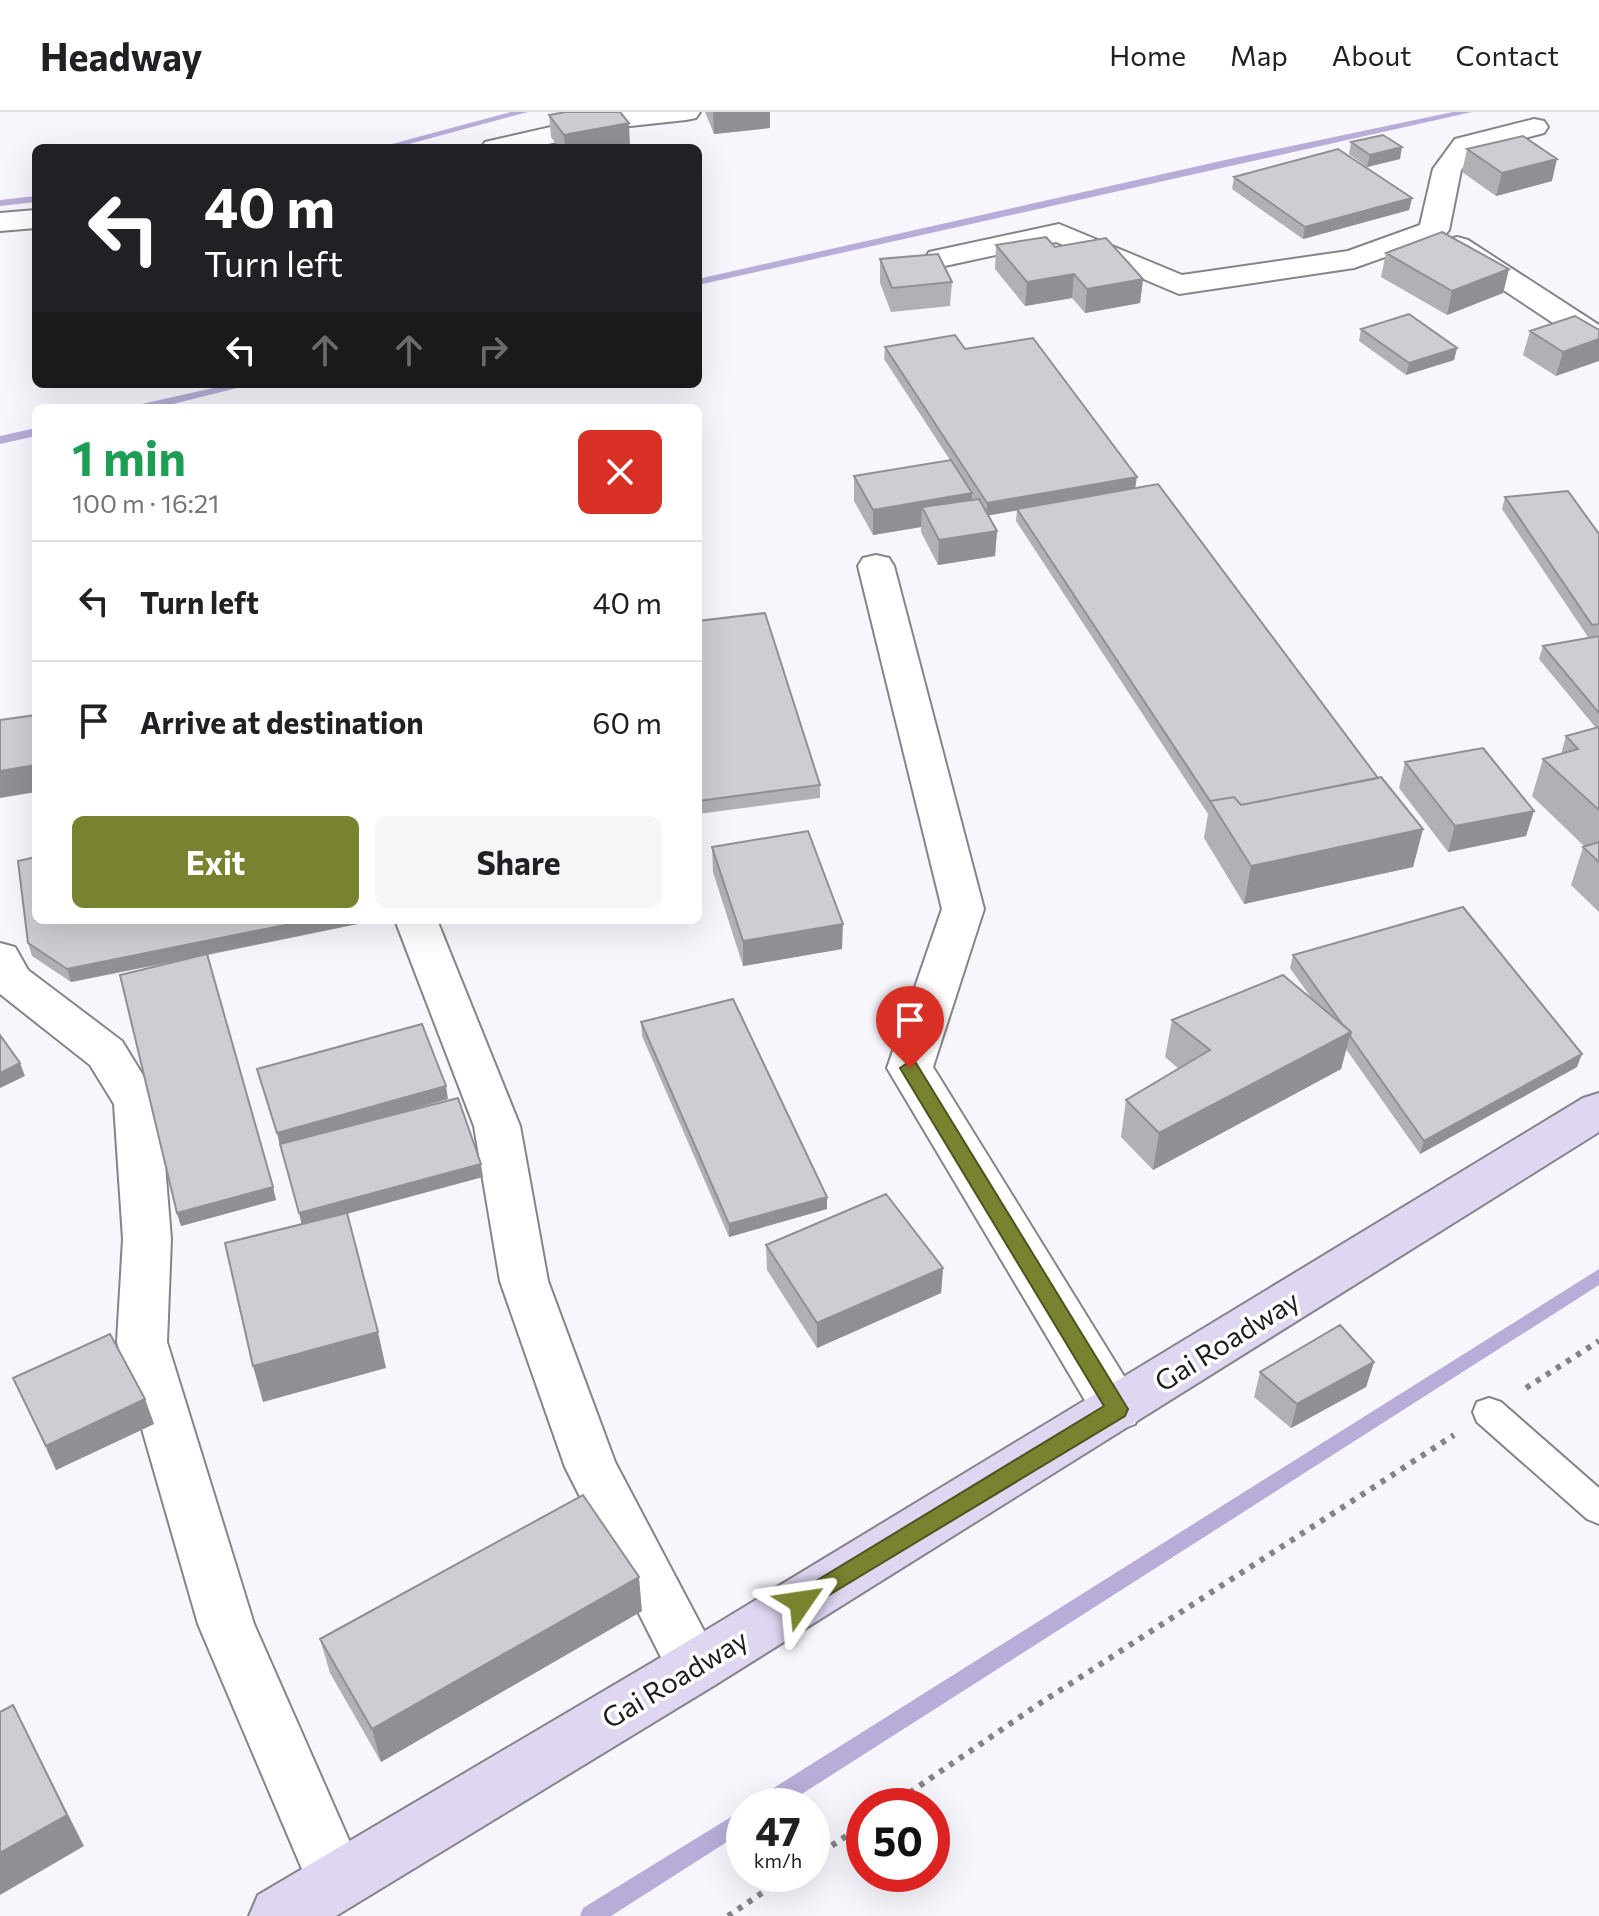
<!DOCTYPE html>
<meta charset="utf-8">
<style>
:root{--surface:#fff;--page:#f6f6f6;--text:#202124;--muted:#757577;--line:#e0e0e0;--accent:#78822f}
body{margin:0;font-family:Commissioner,sans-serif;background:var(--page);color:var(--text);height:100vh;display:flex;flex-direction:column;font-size:30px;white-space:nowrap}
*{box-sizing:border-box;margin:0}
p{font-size:26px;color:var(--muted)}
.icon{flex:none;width:44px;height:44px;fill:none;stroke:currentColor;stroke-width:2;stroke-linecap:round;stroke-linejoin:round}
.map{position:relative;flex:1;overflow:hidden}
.side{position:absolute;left:32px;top:292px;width:670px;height:520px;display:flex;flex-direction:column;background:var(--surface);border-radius:12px;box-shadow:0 8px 32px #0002}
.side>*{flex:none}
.top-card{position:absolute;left:32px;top:32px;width:670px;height:244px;border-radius:12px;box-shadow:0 8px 32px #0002;background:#202124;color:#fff;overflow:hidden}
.speed{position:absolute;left:726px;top:1676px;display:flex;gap:16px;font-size:40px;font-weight:700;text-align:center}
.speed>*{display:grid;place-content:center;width:104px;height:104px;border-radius:50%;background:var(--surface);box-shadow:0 8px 32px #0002;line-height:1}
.speed small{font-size:20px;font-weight:400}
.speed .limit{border:12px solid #d22;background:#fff;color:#111}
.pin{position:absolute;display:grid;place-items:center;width:68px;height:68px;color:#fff;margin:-82px -34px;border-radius:50% 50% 50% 0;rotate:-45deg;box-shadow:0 0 8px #0007}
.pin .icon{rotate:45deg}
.me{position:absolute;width:88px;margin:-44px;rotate:58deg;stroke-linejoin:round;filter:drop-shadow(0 0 6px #0008)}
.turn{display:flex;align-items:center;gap:28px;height:168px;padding:0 40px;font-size:36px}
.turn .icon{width:104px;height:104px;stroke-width:2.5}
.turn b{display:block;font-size:56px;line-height:68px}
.lanes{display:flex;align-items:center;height:76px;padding:0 40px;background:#0003;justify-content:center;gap:40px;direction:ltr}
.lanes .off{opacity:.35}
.round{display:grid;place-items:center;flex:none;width:84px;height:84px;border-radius:12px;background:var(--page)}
.summary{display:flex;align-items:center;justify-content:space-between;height:136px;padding:0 40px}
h1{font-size:48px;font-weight:700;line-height:60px;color:#1e9e55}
.action{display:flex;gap:16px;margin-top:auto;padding:16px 40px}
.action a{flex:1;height:92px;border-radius:12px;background:var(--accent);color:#fff;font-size:32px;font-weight:700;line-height:92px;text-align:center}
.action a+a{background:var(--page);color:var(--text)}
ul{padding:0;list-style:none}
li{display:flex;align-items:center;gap:24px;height:120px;padding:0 40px;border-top:2px solid var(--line)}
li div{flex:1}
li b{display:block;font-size:30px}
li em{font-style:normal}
header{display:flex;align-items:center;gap:48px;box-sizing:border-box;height:112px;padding:0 40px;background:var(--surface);border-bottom:2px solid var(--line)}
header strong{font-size:38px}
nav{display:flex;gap:44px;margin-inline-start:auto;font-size:28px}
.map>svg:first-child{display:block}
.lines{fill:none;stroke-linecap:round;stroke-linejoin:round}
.stream{fill:#b7add8;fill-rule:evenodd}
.lane-casing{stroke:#858489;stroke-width:4}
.street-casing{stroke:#858489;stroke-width:4}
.secondary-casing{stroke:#858489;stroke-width:4}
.path{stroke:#848387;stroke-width:6;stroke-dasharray:5 7;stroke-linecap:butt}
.lane{fill:#fff;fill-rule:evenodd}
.street{fill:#fff;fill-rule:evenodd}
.secondary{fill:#dfd7f2;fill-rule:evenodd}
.wall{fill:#b1b0b5}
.shaded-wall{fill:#909094}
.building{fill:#cecdd3;stroke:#909094;stroke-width:2}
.route{fill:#78822f;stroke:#4e541f;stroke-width:2}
.labels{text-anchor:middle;stroke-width:7;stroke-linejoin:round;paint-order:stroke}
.near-street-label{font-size:28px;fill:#1e1d20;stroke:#fff}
</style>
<header>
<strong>Headway</strong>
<nav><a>Home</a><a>Map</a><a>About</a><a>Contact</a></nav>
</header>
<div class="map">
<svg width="1599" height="1804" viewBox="0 0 1599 1804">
<rect width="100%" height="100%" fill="#f7f6fc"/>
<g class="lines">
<path class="stream" d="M511,0H528L394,36H377Z
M1453,0H1472L698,173V167L1225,48Z
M36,84V90L0,94V88Z
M231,272H253L157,296H135L137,293Z
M36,316V324L0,332V324Z
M1599,1157V1173L783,1694H753L756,1687Z
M744,1697V1719L611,1804H580L583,1796Z"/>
<defs>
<path id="lane" d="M1489,1286L1501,1290L1599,1376V1412L1587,1407L1477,1310L1473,1300L1477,1290Z"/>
<path id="street" d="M616,0H700L696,6L686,8L621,15L531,36H481L485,30Z
M1534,7L1544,9L1548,15L1544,21L1475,39L1461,58L1449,118L1444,124L1354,156L1179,182L1056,130L940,155L929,152L925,146L929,140L1059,112L1182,163L1348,139L1420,113L1433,57L1455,27Z
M36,98V116L0,119V101Z
M1457,125L1468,128L1599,213V236L1588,234L1446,140L1442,134L1446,128Z
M876,443L889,446L894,454L984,797L933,955L1135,1282L1143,1297L1135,1312L1117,1319L1099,1312L887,956L942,797L858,454L863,446Z
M395,808H437L520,1014L548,1169L615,1350L723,1555L715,1573L695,1581L675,1573L565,1355L500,1169L474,1014Z
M0,831L15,835L28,858L122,929L160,991L171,1127L167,1230L254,1512L367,1769L358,1790L337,1799L316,1790L198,1512L117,1230L123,1127L114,992L90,953L0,882Z"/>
<path id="secondary" d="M1599,981V1020L715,1573L336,1804H249L258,1783L675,1537L1583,986Z"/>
</defs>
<use href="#lane" class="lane-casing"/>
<use href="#street" class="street-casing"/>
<use href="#secondary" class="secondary-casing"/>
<path class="path" d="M1526,1276L1599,1229
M890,1694L1039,1592L1454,1323
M812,1747L864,1712
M728,1804L790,1762"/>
<use href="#lane" class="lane"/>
<use href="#street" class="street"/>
<use href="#secondary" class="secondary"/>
</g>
<path class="wall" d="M705,0H770V16L714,22Z
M549,3L630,34L617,36H559L551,25Z
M1351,30L1400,47L1367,55L1349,42Z
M1467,37L1552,69L1496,84L1462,60Z
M1234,65L1412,86L1409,98L1303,127L1232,77Z
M996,133L1055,135L1143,167L1140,191L1085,201L1072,186L1025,194L995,157Z
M1386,141L1509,157L1503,181L1447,203L1381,165Z
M880,147L952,170L950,194L891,200L880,171Z
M1361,217L1457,236L1454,248L1406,263L1359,229Z
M1599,218L1556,264L1523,243L1530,219Z
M885,235L965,237L1135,376L1378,666L1423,717L1413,755L1244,792L1204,726L1208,702L1016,409L1017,398L988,403L997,419L995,444L938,453L921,420V415L873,423L854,389V364L950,348L884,247Z
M1505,385L1599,422V800L1571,773L1583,735H1585L1532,684L1543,647L1561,642L1566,624L1596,616L1539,547L1543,534L1598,524L1588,525L1502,397Z
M698,509L820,673V686L698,702Z
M1405,650L1526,724L1448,740L1399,676Z
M712,735L842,837L743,854L713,760Z
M36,808H377L208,843L276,1088L181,1114L177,1101L182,848L71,870L32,844L28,831Z
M1293,843L1577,955L1420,1042L1346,937L1341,957L1153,1058L1121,1025L1126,988L1179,957L1165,945L1172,908L1312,887L1290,856Z
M641,910L827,1085V1097L729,1125L642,924Z
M766,1133L943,1156L941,1181L817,1236L767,1158Z
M1374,1250L1366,1275L1291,1316L1254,1285L1260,1260Z
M13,1266L145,1287L154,1312L56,1358Z
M642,1499L381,1650L330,1561L320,1527Z"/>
<path class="shaded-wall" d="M713,0H770V16L714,22Z
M629,11L630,34L617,36H565L564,23Z
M1402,35L1400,47L1367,55L1370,43Z
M1557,47L1552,69L1496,84L1502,61Z
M1412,86L1409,98L1303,127L1305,115Z
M1509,157L1503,181L1447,203L1452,179Z
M1074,162L1072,186L1025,194L1027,170Z
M1143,167L1140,191L1085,201L1087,177Z
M1599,227V249L1556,264L1563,240Z
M1457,236L1454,248L1406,263L1409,251Z
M1137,365L1135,377L986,404L987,391Z
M972,381L971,406L922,395L921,415L873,423V398Z
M997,419L995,444L938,453L939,428Z
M36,653V680L0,686V659Z
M1534,699L1526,724L1448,740L1455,714Z
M1423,717L1413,755L1244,792L1251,754Z
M310,808H377L71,870L67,857Z
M843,812L842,837L743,854V829Z
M1351,920L1341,957L1153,1058L1159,1021Z
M1582,942L1577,955L1420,1042L1424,1029Z
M20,951L25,964L0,976V961Z
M446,974L448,987L280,1034L277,1021Z
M481,1052L483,1065L302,1114L299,1101Z
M273,1075L276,1088L181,1114L177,1101Z
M827,1085V1097L729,1125V1112Z
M943,1156L941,1181L817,1236V1211Z
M378,1220L386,1256L263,1290L253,1254Z
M1374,1250L1366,1275L1291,1316L1297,1292Z
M145,1287L154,1312L56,1358L46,1334Z
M639,1465L642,1499L381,1650L372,1617Z
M13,1593L84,1734L0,1783V1741Z"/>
<path class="building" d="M566,0H620L629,11L564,23L549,3Z
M1383,23L1402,35L1370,43L1351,30Z
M1523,24L1557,47L1502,61L1467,37Z
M1338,37L1412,86L1305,115L1234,65Z
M1442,120L1509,157L1452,179L1386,141Z
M1046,125L1055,135L1106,126L1143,167L1087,177L1074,162L1027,170L996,133Z
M938,142L952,170L892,176L880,147Z
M1409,202L1457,236L1409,251L1361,217Z
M1575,204L1599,218V227L1563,240L1530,219Z
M955,223L965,237L1033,226L1137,365L987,391L885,235Z
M951,348L972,381L873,398L854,364Z
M1158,372L1378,666L1241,693L1234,685L1210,689L1214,695L1017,397Z
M1568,379L1599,422V512L1592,513L1505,385Z
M979,387L997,419L939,428L922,395Z
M765,501L820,673L698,689V509Z
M1599,524V601L1543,534Z
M36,603V653L0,659V608Z
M1599,615V698L1543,647L1578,637L1566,624Z
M1483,636L1534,699L1455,714L1405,650Z
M1381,665L1423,717L1251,754L1210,689L1234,685L1241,693Z
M808,719L843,812L743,829L712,735Z
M1599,730V750L1583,735Z
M36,745V808H310L67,857L28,831L18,749Z
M1463,795L1582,942L1424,1029L1350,924L1351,920L1342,912L1293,843Z
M207,842L273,1075L177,1101L120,863Z
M1283,863L1351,920L1159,1021L1126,988L1210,938L1172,908Z
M733,887L827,1085L729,1112L641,910Z
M422,912L446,974L277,1021L257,957Z
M0,923L20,951L0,961Z
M458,986L481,1052L299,1101L280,1032Z
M886,1082L943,1156L817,1211L766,1133Z
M347,1101L378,1220L253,1254L225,1131Z
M1340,1213L1374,1250L1297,1292L1260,1260Z
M110,1222L145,1287L46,1334L13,1266Z
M583,1383L639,1465L372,1617L320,1527Z
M13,1593L67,1703L0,1741V1600Z"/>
<path class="route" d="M910,949L916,951L1128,1297L1125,1304L801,1500L793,1497L789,1490L793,1483L1104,1294L900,956Z"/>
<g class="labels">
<g class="near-street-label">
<text transform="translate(1227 1229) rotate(-32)" y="10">Gai Roadway</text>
<text transform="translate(675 1567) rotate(-31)" y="10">Gai Roadway</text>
</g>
</g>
</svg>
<div class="speed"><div>47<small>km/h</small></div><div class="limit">50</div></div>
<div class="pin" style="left:910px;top:956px;background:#d93025"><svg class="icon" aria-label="arrive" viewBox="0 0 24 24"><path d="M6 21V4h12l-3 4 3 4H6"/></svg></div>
<svg class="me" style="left:801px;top:1490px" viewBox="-20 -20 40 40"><path d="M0-17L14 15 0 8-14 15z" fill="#78822f" stroke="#fff" stroke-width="4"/></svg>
<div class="top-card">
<div class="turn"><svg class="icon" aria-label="left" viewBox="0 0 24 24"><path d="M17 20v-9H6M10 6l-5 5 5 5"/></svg><div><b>40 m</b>Turn left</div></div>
<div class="lanes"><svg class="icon" aria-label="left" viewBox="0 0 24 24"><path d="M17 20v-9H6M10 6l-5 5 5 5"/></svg><svg class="icon off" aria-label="ahead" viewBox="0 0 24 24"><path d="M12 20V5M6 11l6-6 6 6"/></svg><svg class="icon off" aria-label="ahead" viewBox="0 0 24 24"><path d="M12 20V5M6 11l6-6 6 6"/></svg><svg class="icon off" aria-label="right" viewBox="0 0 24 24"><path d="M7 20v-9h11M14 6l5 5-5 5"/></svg></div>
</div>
<section class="side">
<div class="summary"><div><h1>1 min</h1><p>100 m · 16:21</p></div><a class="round" style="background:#d93025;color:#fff"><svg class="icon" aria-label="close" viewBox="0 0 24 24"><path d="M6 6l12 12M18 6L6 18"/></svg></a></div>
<ul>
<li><svg class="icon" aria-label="left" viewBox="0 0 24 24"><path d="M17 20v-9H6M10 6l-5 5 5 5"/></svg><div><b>Turn left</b></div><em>40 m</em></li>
<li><svg class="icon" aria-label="arrive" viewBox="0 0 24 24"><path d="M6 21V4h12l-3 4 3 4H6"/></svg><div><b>Arrive at destination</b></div><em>60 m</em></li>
</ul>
<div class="action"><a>Exit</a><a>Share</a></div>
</section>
</div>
